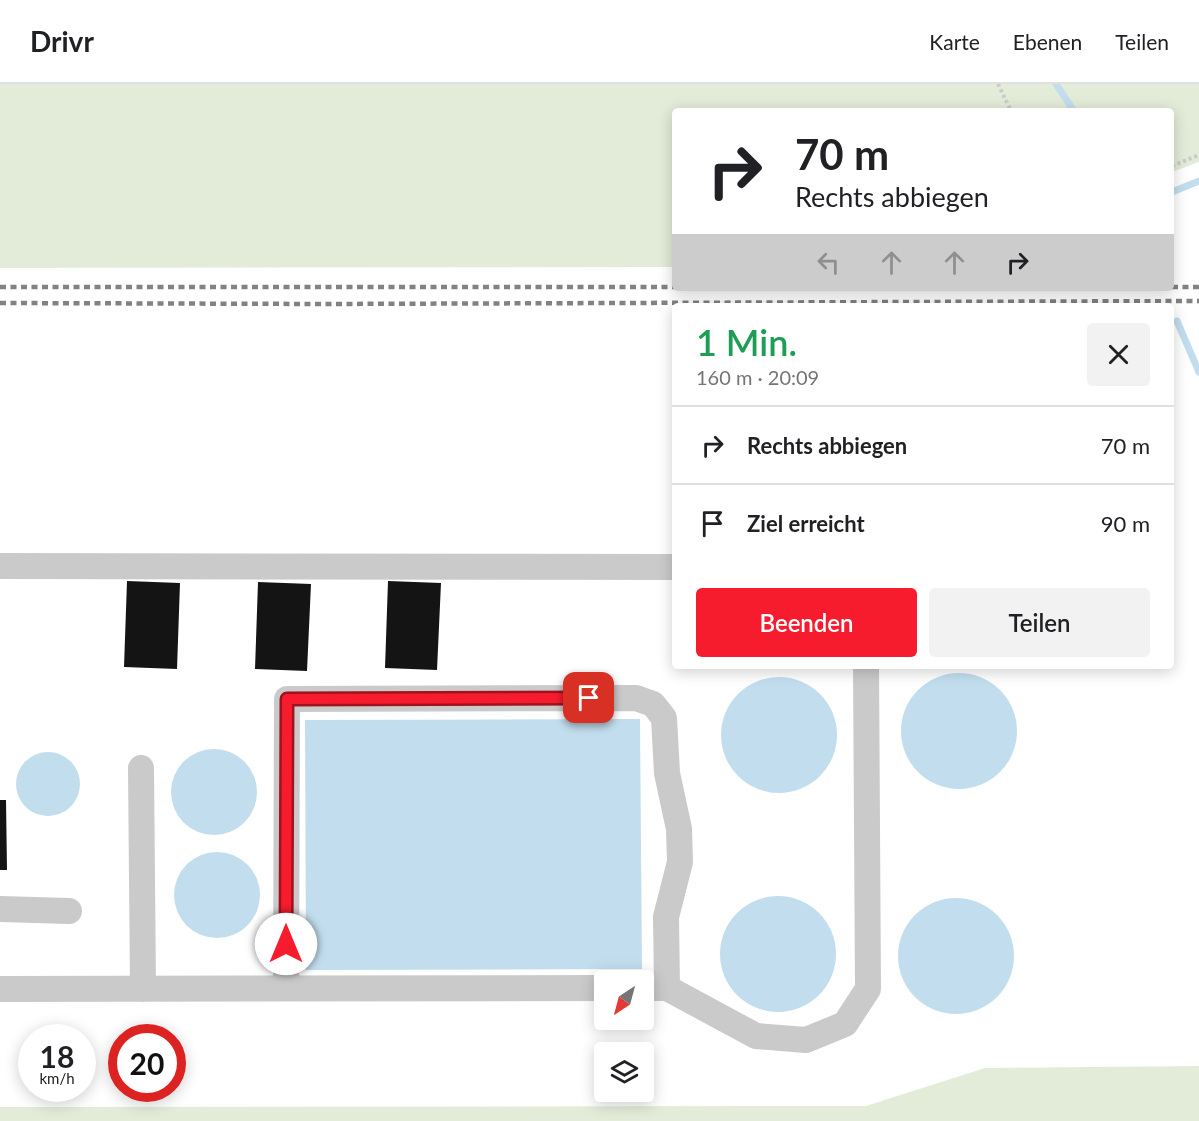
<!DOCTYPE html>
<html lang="de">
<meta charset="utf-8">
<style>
:root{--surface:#fff;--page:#f2f2f2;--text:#202124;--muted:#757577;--line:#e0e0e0;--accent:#f61c2e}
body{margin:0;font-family:Lato,sans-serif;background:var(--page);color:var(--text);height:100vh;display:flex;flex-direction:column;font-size:22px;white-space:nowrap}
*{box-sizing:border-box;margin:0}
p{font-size:20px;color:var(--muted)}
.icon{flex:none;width:33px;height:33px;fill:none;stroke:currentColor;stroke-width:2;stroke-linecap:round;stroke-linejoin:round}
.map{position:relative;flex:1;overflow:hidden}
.details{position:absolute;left:672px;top:219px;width:502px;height:366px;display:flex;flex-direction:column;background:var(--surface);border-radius:6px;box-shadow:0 3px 15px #0003}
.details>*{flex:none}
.top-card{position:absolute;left:672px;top:24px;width:502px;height:183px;border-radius:6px;box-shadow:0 3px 15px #0003;background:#fff;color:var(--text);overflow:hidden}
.needle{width:39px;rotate:216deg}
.controls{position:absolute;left:594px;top:886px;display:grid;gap:12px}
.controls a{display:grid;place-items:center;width:60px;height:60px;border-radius:6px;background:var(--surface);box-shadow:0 3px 15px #0003;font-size:30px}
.speed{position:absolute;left:18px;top:940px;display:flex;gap:12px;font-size:30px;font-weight:700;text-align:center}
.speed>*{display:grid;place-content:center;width:78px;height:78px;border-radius:50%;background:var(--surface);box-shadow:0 3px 15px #0003;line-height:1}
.speed small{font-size:15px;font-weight:400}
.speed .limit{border:9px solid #d22;background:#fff;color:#111}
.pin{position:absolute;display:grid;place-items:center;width:51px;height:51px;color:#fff;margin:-26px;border-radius:12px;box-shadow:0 3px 9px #0006}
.me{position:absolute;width:66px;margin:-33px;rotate:0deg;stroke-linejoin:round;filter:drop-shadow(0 0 4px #0008)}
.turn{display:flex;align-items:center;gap:21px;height:126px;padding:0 24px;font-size:27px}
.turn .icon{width:78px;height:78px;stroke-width:2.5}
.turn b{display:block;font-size:42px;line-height:51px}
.lanes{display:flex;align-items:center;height:57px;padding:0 24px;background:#0003;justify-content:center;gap:30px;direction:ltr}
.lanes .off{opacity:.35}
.round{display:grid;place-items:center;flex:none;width:63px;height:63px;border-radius:6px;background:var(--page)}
.overview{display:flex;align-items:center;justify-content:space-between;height:102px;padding:0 24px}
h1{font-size:36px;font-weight:600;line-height:45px;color:#1e9e55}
.action{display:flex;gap:12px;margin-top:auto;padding:12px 24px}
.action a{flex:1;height:69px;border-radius:6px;background:var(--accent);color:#fff;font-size:24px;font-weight:600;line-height:69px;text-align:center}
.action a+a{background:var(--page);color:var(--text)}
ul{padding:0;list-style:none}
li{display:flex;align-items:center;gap:18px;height:78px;padding:0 24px;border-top:2px solid var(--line)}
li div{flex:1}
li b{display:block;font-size:22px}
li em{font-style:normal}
header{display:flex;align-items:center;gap:36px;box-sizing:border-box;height:84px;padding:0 30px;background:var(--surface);border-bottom:2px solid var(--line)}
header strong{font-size:28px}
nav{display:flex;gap:33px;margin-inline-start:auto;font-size:21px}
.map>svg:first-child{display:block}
.green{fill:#e3ecd8}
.water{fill:#c2deee}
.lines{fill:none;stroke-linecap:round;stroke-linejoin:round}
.stream{stroke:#c2deee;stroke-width:7}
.building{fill:#141414}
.path{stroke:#cacaca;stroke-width:4;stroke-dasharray:3 3;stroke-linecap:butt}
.minor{stroke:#cacaca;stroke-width:26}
.rail{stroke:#828282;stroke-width:4.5;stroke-dasharray:6 4.5;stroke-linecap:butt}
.route-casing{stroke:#a0121e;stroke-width:15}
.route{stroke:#f61c2e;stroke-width:10}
</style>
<header>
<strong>Drivr</strong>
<nav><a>Karte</a><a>Ebenen</a><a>Teilen</a></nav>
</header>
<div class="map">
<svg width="1199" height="1037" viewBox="0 0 1199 1037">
<rect width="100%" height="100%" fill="#fff"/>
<path class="green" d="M0,0H1199V78L1172,88V27H675V183L0,184Z
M1199,982V1037H0V1023L866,1022L985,984Z"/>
<path class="water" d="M901 647a58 58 0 1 1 116 0a58 58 0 1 1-116 0Z
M721 651a58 58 0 1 1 116 0a58 58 0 1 1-116 0Z
M640,635L642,885L306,886L305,636Z
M171 708a43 43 0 1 1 86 0a43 43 0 1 1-86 0Z
M16 700a32 32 0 1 1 64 0a32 32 0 1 1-64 0Z
M174 811a43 43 0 1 1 86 0a43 43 0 1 1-86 0Z
M720 870a58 58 0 1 1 116 0a58 58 0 1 1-116 0Z
M898 872a58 58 0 1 1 116 0a58 58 0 1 1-116 0Z"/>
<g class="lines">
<path class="stream" d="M1056,0L1074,27
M1172,108L1199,97
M1177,237L1199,288"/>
</g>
<path class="building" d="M127,497L180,499L177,585L124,583Z
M388,497L441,499L437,586L385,584Z
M258,498L311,500L307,587L255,585Z
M0,716H6L7,786H0Z"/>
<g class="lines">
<path class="path" d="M998,0L1011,27
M1172,82L1199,71"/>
<path class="minor" d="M0,482L675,483
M141,684L143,905
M0,825L69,827
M286,904L287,615L636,614L653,620L664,634L667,689L679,745L680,778L666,833L667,904
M644,904H667L756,952L806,956L845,940L868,905L866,582
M0,905L604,904"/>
<path class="rail" d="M0,203H675
M1172,203H1199
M0,219L325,220L1199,217"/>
</g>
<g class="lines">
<defs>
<path id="route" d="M286,860L287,615L589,614"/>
</defs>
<use href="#route" class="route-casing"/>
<use href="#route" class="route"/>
</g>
</svg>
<div class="controls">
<a><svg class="needle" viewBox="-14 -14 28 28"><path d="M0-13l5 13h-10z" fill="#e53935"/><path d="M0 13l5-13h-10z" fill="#757577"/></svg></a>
<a><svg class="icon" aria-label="layers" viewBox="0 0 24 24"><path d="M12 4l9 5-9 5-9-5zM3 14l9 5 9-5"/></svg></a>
</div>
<div class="speed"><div>18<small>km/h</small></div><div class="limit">20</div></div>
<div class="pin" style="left:589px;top:614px;background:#d93025"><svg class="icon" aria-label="arrive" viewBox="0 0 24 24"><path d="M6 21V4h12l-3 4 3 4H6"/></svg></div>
<svg class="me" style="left:286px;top:860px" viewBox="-20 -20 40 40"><circle r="19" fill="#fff"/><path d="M0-13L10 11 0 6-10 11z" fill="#f61c2e"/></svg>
<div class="top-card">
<div class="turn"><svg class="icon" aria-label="right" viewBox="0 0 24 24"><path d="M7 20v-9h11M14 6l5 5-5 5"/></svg><div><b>70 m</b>Rechts abbiegen</div></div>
<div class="lanes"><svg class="icon off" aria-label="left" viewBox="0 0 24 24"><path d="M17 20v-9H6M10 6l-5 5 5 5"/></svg><svg class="icon off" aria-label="ahead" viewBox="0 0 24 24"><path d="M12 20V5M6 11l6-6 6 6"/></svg><svg class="icon off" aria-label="ahead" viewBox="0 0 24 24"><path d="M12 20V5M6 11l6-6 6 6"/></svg><svg class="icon" aria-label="right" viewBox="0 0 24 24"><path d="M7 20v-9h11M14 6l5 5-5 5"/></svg></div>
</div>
<section class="details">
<div class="overview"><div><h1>1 Min.</h1><p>160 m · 20:09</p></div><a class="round"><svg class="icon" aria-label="close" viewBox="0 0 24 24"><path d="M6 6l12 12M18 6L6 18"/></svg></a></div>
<ul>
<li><svg class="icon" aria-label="right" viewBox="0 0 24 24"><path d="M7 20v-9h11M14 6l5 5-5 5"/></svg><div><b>Rechts abbiegen</b></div><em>70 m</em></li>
<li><svg class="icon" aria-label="arrive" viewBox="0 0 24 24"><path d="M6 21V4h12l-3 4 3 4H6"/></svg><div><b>Ziel erreicht</b></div><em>90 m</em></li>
</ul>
<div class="action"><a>Beenden</a><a>Teilen</a></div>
</section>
</div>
